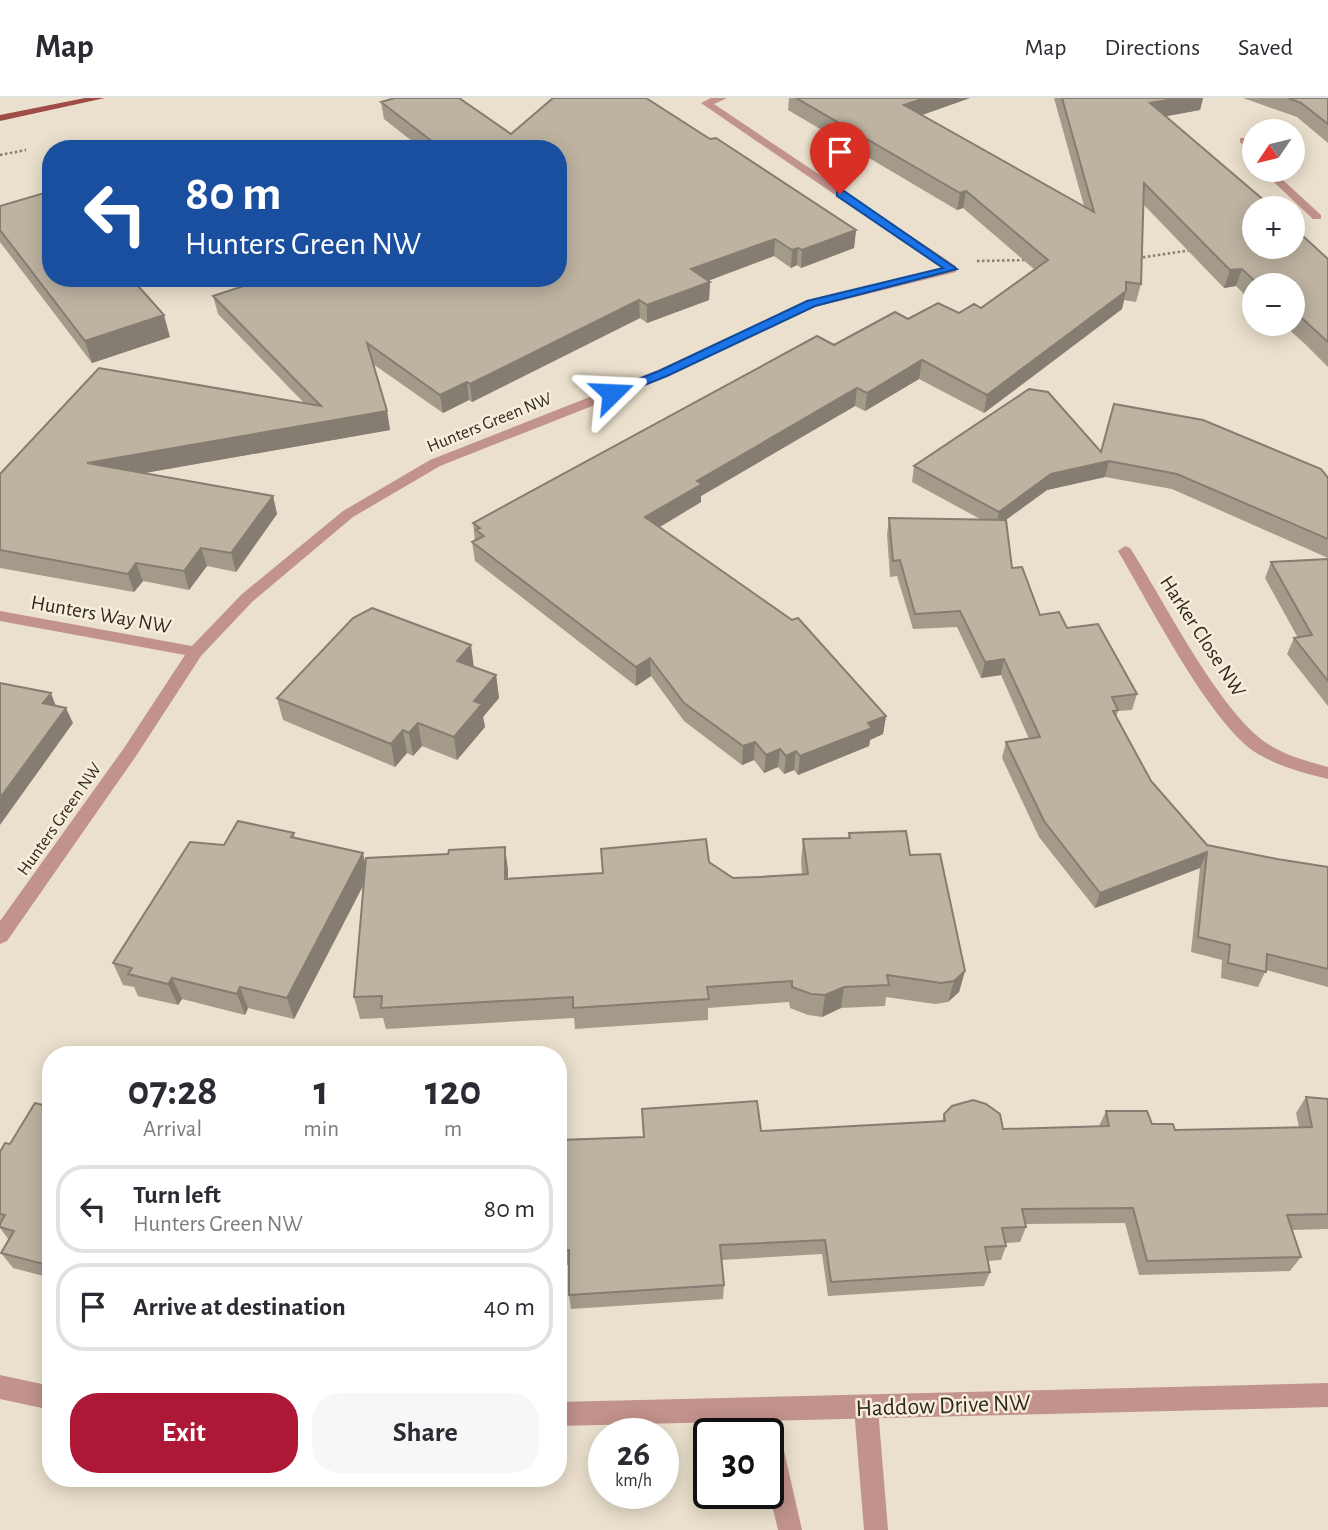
<!DOCTYPE html>
<meta charset="utf-8">
<style>
:root{--surface:#fff;--page:#f7f7f7;--text:#2b2b33;--muted:#7c7c81;--line:#e1e1e2;--accent:#ad1836}
body{margin:0;font-family:"Alegreya Sans",sans-serif;background:var(--page);color:var(--text);height:100vh;display:flex;flex-direction:column;font-size:26px;white-space:nowrap}
*{box-sizing:border-box;margin:0}
p{font-size:23px;color:var(--muted)}
.icon{flex:none;width:38px;height:38px;fill:none;stroke:currentColor;stroke-width:2;stroke-linecap:round;stroke-linejoin:round}
.map{position:relative;flex:1;overflow:hidden}
.drawer{position:absolute;left:42px;top:948px;width:525px;height:441px;display:flex;flex-direction:column;background:var(--surface);border-radius:28px;box-shadow:0 4px 18px #0003}
.drawer>*{flex:none}
.banner{position:absolute;left:42px;top:42px;width:525px;height:147px;border-radius:28px;box-shadow:0 4px 18px #0003;background:#1a4fa0;color:#fff;overflow:hidden}
.needle{width:46px;rotate:235deg}
.controls{position:absolute;left:1242px;top:21px;display:grid;gap:14px}
.controls a{display:grid;place-items:center;width:63px;height:63px;border-radius:50%;background:var(--surface);box-shadow:0 4px 18px #0003;font-size:35px}
.speed{position:absolute;left:588px;top:1320px;display:flex;gap:14px;font-size:35px;font-weight:700;text-align:center}
.speed>*{display:grid;place-content:center;width:91px;height:91px;border-radius:50%;background:var(--surface);box-shadow:0 4px 18px #0003;line-height:1}
.speed small{font-size:18px;font-weight:400}
.speed .limit{border:4px solid #111;border-radius:10px;background:#fff;color:#111}
.pin{position:absolute;display:grid;place-items:center;width:60px;height:60px;color:#fff;margin:-72px -30px;border-radius:50% 50% 50% 0;rotate:-45deg;box-shadow:0 0 7px #0007}
.pin .icon{rotate:45deg}
.me{position:absolute;width:77px;margin:-38px;rotate:69deg;stroke-linejoin:round;filter:drop-shadow(0 0 5px #0008)}
.turn{display:flex;align-items:center;gap:24px;height:147px;padding:0 28px;font-size:32px}
.turn .icon{width:91px;height:91px;stroke-width:2.5}
.turn b{display:block;font-size:49px;line-height:60px}
.eta{display:flex;justify-content:space-evenly;align-items:center;height:119px;text-align:center}
.eta b{font-size:42px;font-weight:700;line-height:49px}
.action{display:flex;gap:14px;margin-top:auto;padding:14px 28px}
.action a{flex:1;height:80px;border-radius:28px;background:var(--accent);color:#fff;font-size:28px;font-weight:700;line-height:80px;text-align:center}
.action a+a{background:var(--page);color:var(--text)}
ul{padding:0;list-style:none}
li{display:flex;align-items:center;gap:21px;height:88px;margin:0 14px 10px;padding:0 14px;border:4px solid var(--line);border-radius:28px}
li div{flex:1}
li b{display:block;font-size:26px}
li em{font-style:normal}
header{display:flex;align-items:center;gap:42px;box-sizing:border-box;height:98px;padding:0 35px;background:var(--surface);border-bottom:2px solid var(--line)}
header strong{font-size:33px}
nav{display:flex;gap:38px;margin-inline-start:auto;font-size:24px}
.map>svg:first-child{display:block}
.lines{fill:none;stroke-linecap:round;stroke-linejoin:round}
.path{stroke:#857e71;stroke-width:2.5;stroke-dasharray:2.5 2.5;stroke-linecap:butt}
.minor{fill:#c2928c;fill-rule:evenodd}
.tertiary{fill:#c2928c;fill-rule:evenodd}
.primary{fill:#9f4c46;fill-rule:evenodd}
.wall{fill:#a39a8a}
.shaded-wall{fill:#857d71}
.building{fill:#beb3a1;stroke:#857d71;stroke-width:2}
.route{fill:#1a73e8;stroke:#114b97;stroke-width:2}
.labels{text-anchor:middle;stroke-width:5;stroke-linejoin:round;paint-order:stroke}
.far-street-label{font-size:18px;fill:#2e2a22;stroke:#f8edda}
.street-label{font-size:21px;fill:#2e2a22;stroke:#f8edda}
.near-street-label{font-size:24px;fill:#2e2a22;stroke:#f8edda}
</style>
<header>
<strong>Map</strong>
<nav><a>Map</a><a>Directions</a><a>Saved</a></nav>
</header>
<div class="map">
<svg width="1328" height="1432" viewBox="0 0 1328 1432">
<rect width="100%" height="100%" fill="#ebe0cd"/>
<g class="lines">
<path class="path" d="M0,57L26,52
M1138,160L1192,152
M977,163L1028,162"/>
<path class="minor" d="M711,0H727L714,6L956,168V174L815,209L668,278L440,368L353,419L252,504L201,558L136,658L7,843L0,846V823L124,650L185,557L0,523V513L192,548L242,496L343,413L430,362L658,272L807,203L942,170L701,5Z
M1240,40H1248L1255,49V60L1240,44Z
M1261,72H1272L1321,117V121H1313Z
M1125,448L1130,450C1164,502 1219,614 1268,646C1286,658 1307,663 1328,669V681C1304,675 1280,669 1258,656C1211,628 1148,503 1118,453Z
M866,1298L874,1302L878,1310L888,1432H864L854,1310L858,1302Z
M763,1301L771,1305L775,1313L802,1432H778L768,1390V1335H756L751,1313L755,1305Z"/>
<path class="tertiary" d="M0,1277L51,1288V1312L0,1301Z
M1328,1285V1309L558,1328V1304Z"/>
<path class="primary" d="M85,0H105L0,23V17Z"/>
</g>
<path class="wall" d="M395,0H459L511,36L553,0H646L710,41L716,40L856,132L854,150L801,170L797,167L791,170L774,158L708,183L710,184L709,202L647,225L640,220L472,304L469,302L443,315L373,266L387,313L390,332L143,375L273,398L277,416L236,474L207,468L189,492L143,483L134,494L0,470V376L99,270L304,305L218,216L213,198L268,180H558V51H422L384,21L381,4Z
M789,0H970L922,17L1084,108L1054,0H1203L1200,12L1166,18L1328,161V269L1306,247L1283,226H1293V187H1255V207L1236,188L1224,190L1143,106L1141,186L1136,204L1124,202L1122,211L984,315L919,281L865,313L855,308L701,398V404L660,429L886,618L883,636L870,642L869,648L798,677L794,672L784,676L778,669L764,675L754,662L742,667L684,623L651,578L636,588L475,463L472,444L475,443L473,425L834,247L908,221L959,215L981,210L1035,172L963,110L957,112L788,12Z
M1243,0H1328V45L1297,19Z
M0,108L170,239L92,265L0,144Z
M1101,354L1328,380V460L1172,391L1105,379L1047,392L1006,422L1012,470L1040,517L1067,530L1137,596L1132,612L1118,613L1116,619L1151,683L1207,747L1277,761L1328,769V889L1266,872L1258,889L1221,880L1222,862L1191,854L1200,770L1095,810L1039,739L1002,660L1006,644L1029,641L1001,577L981,580L957,529L913,531L897,478L890,479L887,436L889,420L982,422L912,384L914,368Z
M1328,461V608L1287,556L1294,540H1298L1265,480L1271,464Z
M474,569L496,577L499,600L483,619L485,629L457,662L422,648L413,658L407,655L395,669L283,622L277,600Z
M294,735L295,740L365,764L508,771V780L603,775L601,751L709,764L733,780L802,776L801,764L803,741L848,740L849,735L910,757L965,873L959,894L948,904L935,906L886,899L885,908L841,910L822,919L808,917L790,910L789,904L708,910V922L575,931L574,920L386,931L383,920L360,921L354,899L363,788L294,921L248,910L245,917L182,901L178,907L138,898L134,889L123,887L113,865L224,747Z
M1306,999L1328,1001V1131L1292,1132L1301,1159L1290,1173L1139,1177L1125,1125L1025,1126L1026,1129L1020,1144L1006,1145V1148L1001,1162L988,1163L990,1174L984,1188L828,1198L822,1156L722,1162L724,1187L723,1201L571,1211L569,1197V1167H558V1042L643,1039L642,1011L761,1033L942,1023L944,1016L1003,1031L1099,1028L1106,1013L1175,1032L1299,1029L1296,1015Z
M51,1009V1180L13,1170L1,1155L9,1142L0,1130V1054Z"/>
<path class="shaded-wall" d="M925,0H970L902,24L904,7Z
M1180,0H1203L1200,12L1146,22L1150,5Z
M966,93L963,110L957,112L960,95Z
M856,132L854,150L801,170L802,152Z
M775,141L774,158L691,189V171Z
M798,150L797,167L791,170L792,152Z
M1242,171L1236,188L1224,190L1230,172Z
M710,184L709,202L647,225V207Z
M1126,193L1122,211L984,315L987,297Z
M639,202L640,220L472,304L470,286Z
M164,217L170,239L92,265L85,243Z
M922,262L919,281L865,313L867,295Z
M467,284L469,302L443,315L440,297Z
M857,290L855,308L701,398V404L646,437L645,419L697,383Z
M387,313L390,332L94,384L87,365Z
M1109,363L1105,379L1047,392L996,429L999,414L1051,376Z
M273,398L277,416L236,474L231,455Z
M201,450L207,468L189,492L184,473Z
M136,465L143,483L134,494L128,476Z
M471,547L474,570L457,563Z
M650,560L651,578L636,588V569Z
M1004,561L1001,577L981,580L985,564Z
M496,577L499,600L483,619L485,629L457,662L454,639L474,603Z
M51,595L57,611L43,605Z
M66,610L73,625L0,727V700Z
M886,618L883,636L870,642L869,648L798,677L800,658L868,625Z
M418,625L422,648L413,658L409,635Z
M403,632L407,655L395,669L391,646Z
M755,644L754,662L742,667L743,648Z
M780,651L778,669L764,675L766,657Z
M796,653L794,672L784,676L786,658Z
M505,749L508,771V803L505,781Z
M1207,754L1200,770L1095,810L1100,795Z
M363,755L368,778L294,921L287,900Z
M965,873L959,894L948,904L954,883Z
M172,880L182,901L178,907L168,886Z
M240,889L248,910L245,917L237,896Z
M844,889L841,910L822,919L825,897Z"/>
<path class="building" d="M395,0H459L511,36L553,0H646L710,41L716,40L856,132L802,152L798,150L792,152L775,141L691,171L710,184L647,207L639,202L470,286L467,284L440,297L367,245L387,313L87,365L273,398L231,455L201,450L184,473L136,465L128,476L0,452V376L99,270L321,308L213,198L268,180H558V51H442L381,4Z
M796,0H925L904,7L1094,114L1062,0H1180L1150,5L1273,110H1255V149H1293V129L1328,161V244L1293,212V187H1259L1242,171L1230,172L1144,85L1141,186L1126,184V193L987,297L922,262L867,295L857,290L697,383L702,386L645,419L792,522L798,520L886,618L868,625L872,630L800,658L796,653L786,658L780,651L766,657L755,644L743,648L684,605L650,560L636,569L472,444L484,438L476,432L480,430L473,425L817,238L834,247L895,214L908,221L938,205L959,215L974,206L981,210L1048,162L966,93L960,95Z
M1288,0H1328V26L1301,5Z
M51,93V180H131L164,217L85,243L0,132V108Z
M1029,291L1048,294L1101,354L1114,306L1203,322L1321,371L1328,380V441L1177,376L1109,363L1051,376L999,414L914,368Z
M889,420L1006,422L1012,470L1022,469L1040,517L1059,514L1067,530L1098,526L1137,596L1112,599L1118,612L1113,613L1151,683L1207,747L1277,761L1328,769V871L1267,856L1266,874L1228,865L1230,847L1198,839L1207,754L1100,795L1044,723L1006,644L1040,639L1004,561L985,564L960,513L915,516L900,462L893,463Z
M1328,461V583L1294,540L1312,537L1271,464Z
M372,510L471,547L457,563L496,577L474,603L482,606L454,639L418,625L409,635L403,632L391,646L277,600L353,520Z
M0,585L51,595L43,605L66,610L0,700Z
M238,723L294,735L291,739L363,755L287,900L240,889L237,896L172,880L168,886L128,876L132,870L113,865L190,744L224,747Z
M906,733L910,757L940,756L965,873L954,883L941,885L887,877L889,887L844,889L825,897L811,896L792,889V883L707,889L709,901L573,910V899L381,910L382,898L354,899L366,760L448,756L449,752L505,749V781L603,775L601,751L706,741L709,764L733,780L759,779L808,776L803,741L850,740L849,735Z
M1306,999L1328,1001V1116L1287,1117L1301,1159L1147,1163L1133,1110L1022,1111L1026,1129L1002,1130L1006,1148L985,1149L990,1174L831,1184L825,1142L720,1147L724,1187L569,1197V1152L558,1153V1042L644,1039L642,1011L757,1003L761,1033L945,1023L944,1016L952,1008L973,1002L986,1006L1000,1016L1003,1031L1109,1028L1106,1013H1147L1152,1026H1173L1175,1032L1312,1029Z
M35,1005L51,1009V1168L1,1155L14,1133L0,1129V1126L5,1117L0,1116V1054L5,1045L10,1046Z"/>
<path class="route" d="M837,93H844L957,171L815,208L667,278L617,298H608V293L659,273L807,203L943,170L837,98Z"/>
<g class="labels">
<g class="far-street-label">
<text transform="translate(489 324) rotate(-22)" y="6">Hunters Green NW</text>
<text transform="translate(59 721) rotate(-55)" y="6">Hunters Green NW</text>
</g>
<g class="street-label">
<text transform="translate(101 516) rotate(10)" y="7">Hunters Way NW</text>
<text transform="translate(1203 538) rotate(57)" y="7">Harker Close NW</text>
</g>
<g class="near-street-label">
<text transform="translate(943 1307) rotate(-2)" y="8">Haddow Drive NW</text>
</g>
</g>
</svg>
<div class="controls">
<a><svg class="needle" viewBox="-14 -14 28 28"><path d="M0-13l5 13h-10z" fill="#e53935"/><path d="M0 13l5-13h-10z" fill="#7c7c81"/></svg></a>
<a>+</a>
<a>−</a>
</div>
<div class="speed"><div>26<small>km/h</small></div><div class="limit">30</div></div>
<div class="pin" style="left:840px;top:96px;background:#d93025"><svg class="icon" aria-label="arrive" viewBox="0 0 24 24"><path d="M6 21V4h12l-3 4 3 4H6"/></svg></div>
<svg class="me" style="left:612px;top:295px" viewBox="-20 -20 40 40"><path d="M0-17L14 15 0 8-14 15z" fill="#1a73e8" stroke="#fff" stroke-width="4"/></svg>
<div class="banner">
<div class="turn"><svg class="icon" aria-label="left" viewBox="0 0 24 24"><path d="M17 20v-9H6M10 6l-5 5 5 5"/></svg><div><b>80 m</b>Hunters Green NW</div></div>
</div>
<section class="drawer">
<div class="eta">
<div><b>07:28</b><p>Arrival</p></div>
<div><b>1</b><p>min</p></div>
<div><b>120</b><p>m</p></div>
</div>
<ul>
<li><svg class="icon" aria-label="left" viewBox="0 0 24 24"><path d="M17 20v-9H6M10 6l-5 5 5 5"/></svg><div><b>Turn left</b><p>Hunters Green NW</p></div><em>80 m</em></li>
<li><svg class="icon" aria-label="arrive" viewBox="0 0 24 24"><path d="M6 21V4h12l-3 4 3 4H6"/></svg><div><b>Arrive at destination</b></div><em>40 m</em></li>
</ul>
<div class="action"><a>Exit</a><a>Share</a></div>
</section>
</div>
